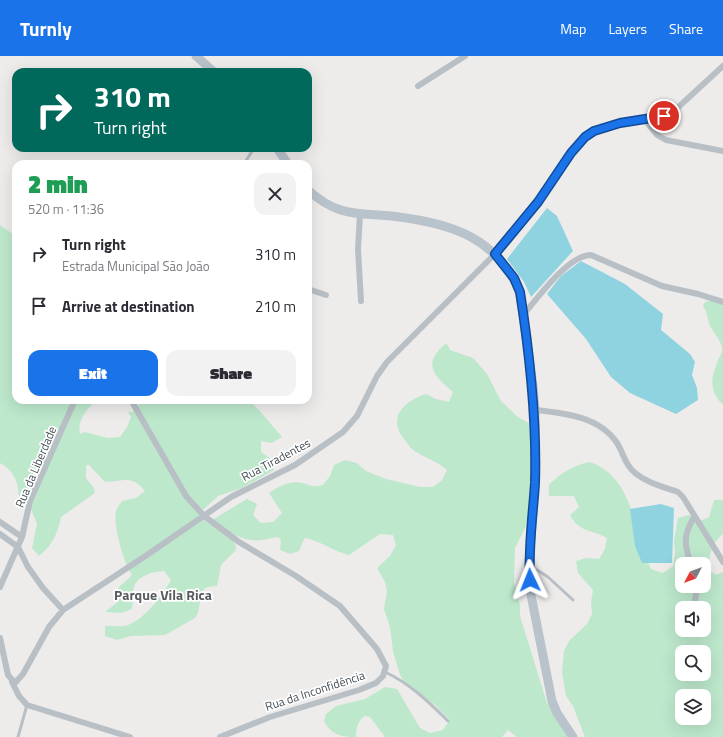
<!DOCTYPE html>
<meta charset="utf-8">
<style>
:root{--surface:#fff;--page:#f2f2f3;--text:#2b2b33;--muted:#7c7c81;--accent:#1a73e8}
body{margin:0;font-family:"Titillium Web",sans-serif;background:var(--page);color:var(--text);height:100vh;display:flex;flex-direction:column;font-size:15px;white-space:nowrap}
*{box-sizing:border-box;margin:0}
p{font-size:13px;color:var(--muted)}
.icon{flex:none;width:22px;height:22px;fill:none;stroke:currentColor;stroke-width:2;stroke-linecap:round;stroke-linejoin:round}
.map{position:relative;flex:1;overflow:hidden}
.side{position:absolute;left:12px;top:104px;width:300px;height:244px;display:flex;flex-direction:column;background:var(--surface);border-radius:12px;box-shadow:0 4px 16px #0002}
.side>*{flex:none}
.top-card{position:absolute;left:12px;top:12px;width:300px;height:84px;border-radius:12px;box-shadow:0 4px 16px #0002;background:#00695c;color:#fff;overflow:hidden}
.needle{width:26px;rotate:229deg}
.tools{position:absolute;left:675px;top:501px;display:grid;gap:8px}
.tools a{display:grid;place-items:center;width:36px;height:36px;border-radius:8px;background:var(--surface);box-shadow:0 4px 16px #0002;font-size:20px}
.pin{position:absolute;display:grid;place-items:center;width:34px;height:34px;color:#fff;margin:-17px;border:2px solid #fff;border-radius:50%;box-shadow:0 1px 4px #0007}
.me{position:absolute;width:44px;margin:-22px;rotate:358deg;stroke-linejoin:round;filter:drop-shadow(0 0 3px #0008)}
.turn{display:flex;align-items:center;gap:14px;height:84px;padding:0 16px;font-size:18px}
.turn .icon{width:52px;height:52px;stroke-width:2.5}
.turn b{display:block;font-size:28px;line-height:34px}
.round{display:grid;place-items:center;flex:none;width:42px;height:42px;border-radius:12px;background:var(--page)}
.overview{display:flex;align-items:center;justify-content:space-between;height:68px;padding:0 16px}
h1{font-size:24px;font-weight:800;line-height:30px;color:#1e9e55}
.primary-button{display:flex;gap:8px;margin-top:auto;padding:8px 16px}
.primary-button a{flex:1;height:46px;border-radius:12px;background:var(--accent);color:#fff;font-size:16px;font-weight:800;line-height:46px;text-align:center}
.primary-button a+a{background:var(--page);color:var(--text)}
ul{padding:0;list-style:none}
li{display:flex;align-items:center;gap:12px;height:52px;padding:0 16px}
li div{flex:1}
li b{display:block;font-size:15px}
li em{font-style:normal}
header{display:flex;align-items:center;gap:24px;box-sizing:border-box;height:56px;padding:0 20px;background:var(--accent);color:#fff}
header strong{font-size:19px}
nav{display:flex;gap:22px;margin-inline-start:auto;font-size:14px}
.map>svg:first-child{display:block}
.green{fill:#bde8cc;fill-rule:evenodd}
.water{fill:#8fd3e0}
.lines{fill:none;stroke-linecap:round;stroke-linejoin:round}
.lane{stroke:#b8c0c6;stroke-width:3}
.street{stroke:#b8c0c6;stroke-width:6}
.secondary{stroke:#b9c3cb;stroke-width:9}
.route-casing{stroke:#114b97;stroke-width:10}
.route{stroke:#1a73e8;stroke-width:7}
.labels{text-anchor:middle;stroke-width:3.5;stroke-linejoin:round;paint-order:stroke}
.street-label{font-size:12px;fill:#464f56;stroke:#fff}
.quarter-label{font-size:14px;font-weight:bold;fill:#595c5f;stroke:#fff}
</style>
<header>
<strong>Turnly</strong>
<nav><a>Map</a><a>Layers</a><a>Share</a></nav>
</header>
<div class="map">
<svg width="723" height="681" viewBox="0 0 723 681">
<rect width="100%" height="100%" fill="#eeebeb"/>
<path class="green" d="M0,169L14,179L16,184V344H96C87,354 77,363 80,378L84,376L108,382L120,381L127,371L131,361L128,356H132L143,344H248L259,354L282,381L272,387L261,385V396L271,403L274,414L242,432L218,440L199,458L207,467L247,443L257,448L253,459L261,467L273,466L282,457L269,437C278,431 290,424 302,427C313,429 310,432 323,429L330,420L334,409L345,404L357,407L366,415L386,423L420,431H433L442,424L447,414C438,406 428,403 418,397C413,395 408,389 405,384C386,362 404,345 426,338L436,343L449,346L453,336C435,320 421,309 445,288L448,289L450,294L473,302L487,318L501,345L518,361L529,367L537,388L528,460L525,472L515,492L514,527L520,549V560L547,647L574,681H517L508,674L502,681H385L370,661L365,660C358,664 356,673 356,681C342,681 331,679 324,665L326,658L336,650L365,643L385,631L397,633L420,672L430,677L443,674L450,664L434,648L404,627L399,616L393,595L390,571L384,553L387,535L385,526L377,512L390,500L396,489L393,479L380,478L349,499C333,495 322,486 306,482L304,483L299,495L290,498L280,494L281,484L278,481C272,481 268,484 262,484C252,486 242,482 233,478L231,482L236,490V494L221,509L217,530L207,531L202,535L198,557L195,562L165,579L131,580L117,584L105,580V570C111,569 117,571 124,570C142,567 163,539 171,524L164,515C153,516 138,519 134,531C132,535 133,548 132,553L121,557L105,556L119,545L118,532L132,519C124,507 113,470 116,456C116,453 120,448 122,445L136,442L145,435C131,418 124,426 105,426L89,409H86V422L94,432L95,437L61,461C58,477 52,490 39,500L32,492L37,468L27,443L19,441C18,425 14,415 0,407Z
M712,244L723,248V349C710,336 710,323 717,307C718,303 721,299 722,295C723,286 714,278 710,270C707,263 708,257 703,250L705,246Z
M590,406C635,422 633,476 651,513L663,517L673,510L675,497L674,485L678,462L689,459L698,466L709,461L714,444H723V478C712,486 707,503 710,515L716,519L723,516V681H585L573,650L566,640L562,617L564,595L569,585L587,568L592,558L591,546L593,534L578,517L576,505L586,502L599,503L605,493L607,482C591,473 580,477 570,459L579,451L574,440H549V429C560,417 574,409 590,406ZM682,508H704V530H682ZM682,552H704V574H682ZM682,596H704V618H682ZM682,640H704V662H682Z"/>
<path class="water" d="M547,152L557,160L573,195L531,241L524,226L507,203Z
M581,205L625,228L663,258L661,274L690,298L695,306L692,319L697,332L698,344L676,358L630,337L611,321L586,283L547,238L561,220Z
M661,448L674,452L672,507H642L635,490L630,453Z"/>
<g class="lines">
<path class="lane" d="M254,94L261,92
M244,108L254,92
M531,510L548,521L573,544
M385,616C409,627 429,646 448,665
M18,681L27,649"/>
<path class="street" d="M418,30L465,0
M645,64L657,79L666,84L723,95
M360,158L358,193L361,245
M308,233L326,239
M523,259C538,242 568,199 591,199L662,230L698,238L723,246
M131,344L186,440L204,460L239,486L296,520L340,550L377,593L386,610L383,620L376,627L359,634L270,661L220,681
M535,354C563,357 599,360 617,387C623,396 625,409 634,416C645,426 664,431 678,436L683,441L723,506
M0,466L22,481
M0,478L18,491L28,511L43,532L63,554
M691,508C684,488 683,480 694,461
M0,531L22,481L30,445L75,344
M694,552L697,530
M0,582L8,619L15,627L23,618L49,571L63,554L147,499L231,441L295,409L343,376L357,360L377,320L387,306L495,198L538,146L571,97L585,81L594,75L620,67L664,60L673,56L723,10
M12,626L19,640L27,649L130,681"/>
<path class="secondary" d="M196,0L214,16
M277,92L288,108
M308,134C340,163 360,156 399,161C454,168 497,183 520,236L533,330L535,354V427L529,508L531,539L552,645L557,657L573,681"/>
</g>
<g class="lines">
<defs>
<path id="route" d="M530,524C528,491 533,459 535,427C537,362 530,300 520,236L514,222L495,198L538,146L571,97L585,81L594,75L620,67L664,60"/>
</defs>
<use href="#route" class="route-casing"/>
<use href="#route" class="route"/>
</g>
<g class="labels">
<g class="street-label">
<text transform="translate(276 404) rotate(-28)" y="4">Rua Tiradentes</text>
<text transform="translate(36 411) rotate(-67)" y="4">Rua da Liberdade</text>
<text transform="translate(315 635) rotate(-18)" y="4">Rua da Inconfidência</text>
</g>
<g class="quarter-label">
<text x="163" y="544">Parque Vila Rica</text>
</g>
</g>
</svg>
<div class="tools">
<a><svg class="needle" viewBox="-14 -14 28 28"><path d="M0-13l5 13h-10z" fill="#e53935"/><path d="M0 13l5-13h-10z" fill="#7c7c81"/></svg></a>
<a><svg class="icon" aria-label="sound" viewBox="0 0 24 24"><path d="M4 9h4l5-4v14l-5-4H4zM17 9q2 3 0 6"/></svg></a>
<a><svg class="icon" aria-label="search" viewBox="0 0 24 24"><circle cx="10" cy="10" r="6"/><path d="M15 15l6 6"/></svg></a>
<a><svg class="icon" aria-label="layers" viewBox="0 0 24 24"><path d="M12 4l9 5-9 5-9-5zM3 14l9 5 9-5"/></svg></a>
</div>
<div class="pin" style="left:664px;top:60px;background:#d93025"><svg class="icon" aria-label="arrive" viewBox="0 0 24 24"><path d="M6 21V4h12l-3 4 3 4H6"/></svg></div>
<svg class="me" style="left:530px;top:524px" viewBox="-20 -20 40 40"><path d="M0-17L14 15 0 8-14 15z" fill="#1a73e8" stroke="#fff" stroke-width="4"/></svg>
<div class="top-card">
<div class="turn"><svg class="icon" aria-label="right" viewBox="0 0 24 24"><path d="M7 20v-9h11M14 6l5 5-5 5"/></svg><div><b>310 m</b>Turn right</div></div>
</div>
<section class="side">
<div class="overview"><div><h1>2 min</h1><p>520 m · 11:36</p></div><a class="round"><svg class="icon" aria-label="close" viewBox="0 0 24 24"><path d="M6 6l12 12M18 6L6 18"/></svg></a></div>
<ul>
<li><svg class="icon" aria-label="right" viewBox="0 0 24 24"><path d="M7 20v-9h11M14 6l5 5-5 5"/></svg><div><b>Turn right</b><p>Estrada Municipal São João</p></div><em>310 m</em></li>
<li><svg class="icon" aria-label="arrive" viewBox="0 0 24 24"><path d="M6 21V4h12l-3 4 3 4H6"/></svg><div><b>Arrive at destination</b></div><em>210 m</em></li>
</ul>
<div class="primary-button"><a>Exit</a><a>Share</a></div>
</section>
</div>
